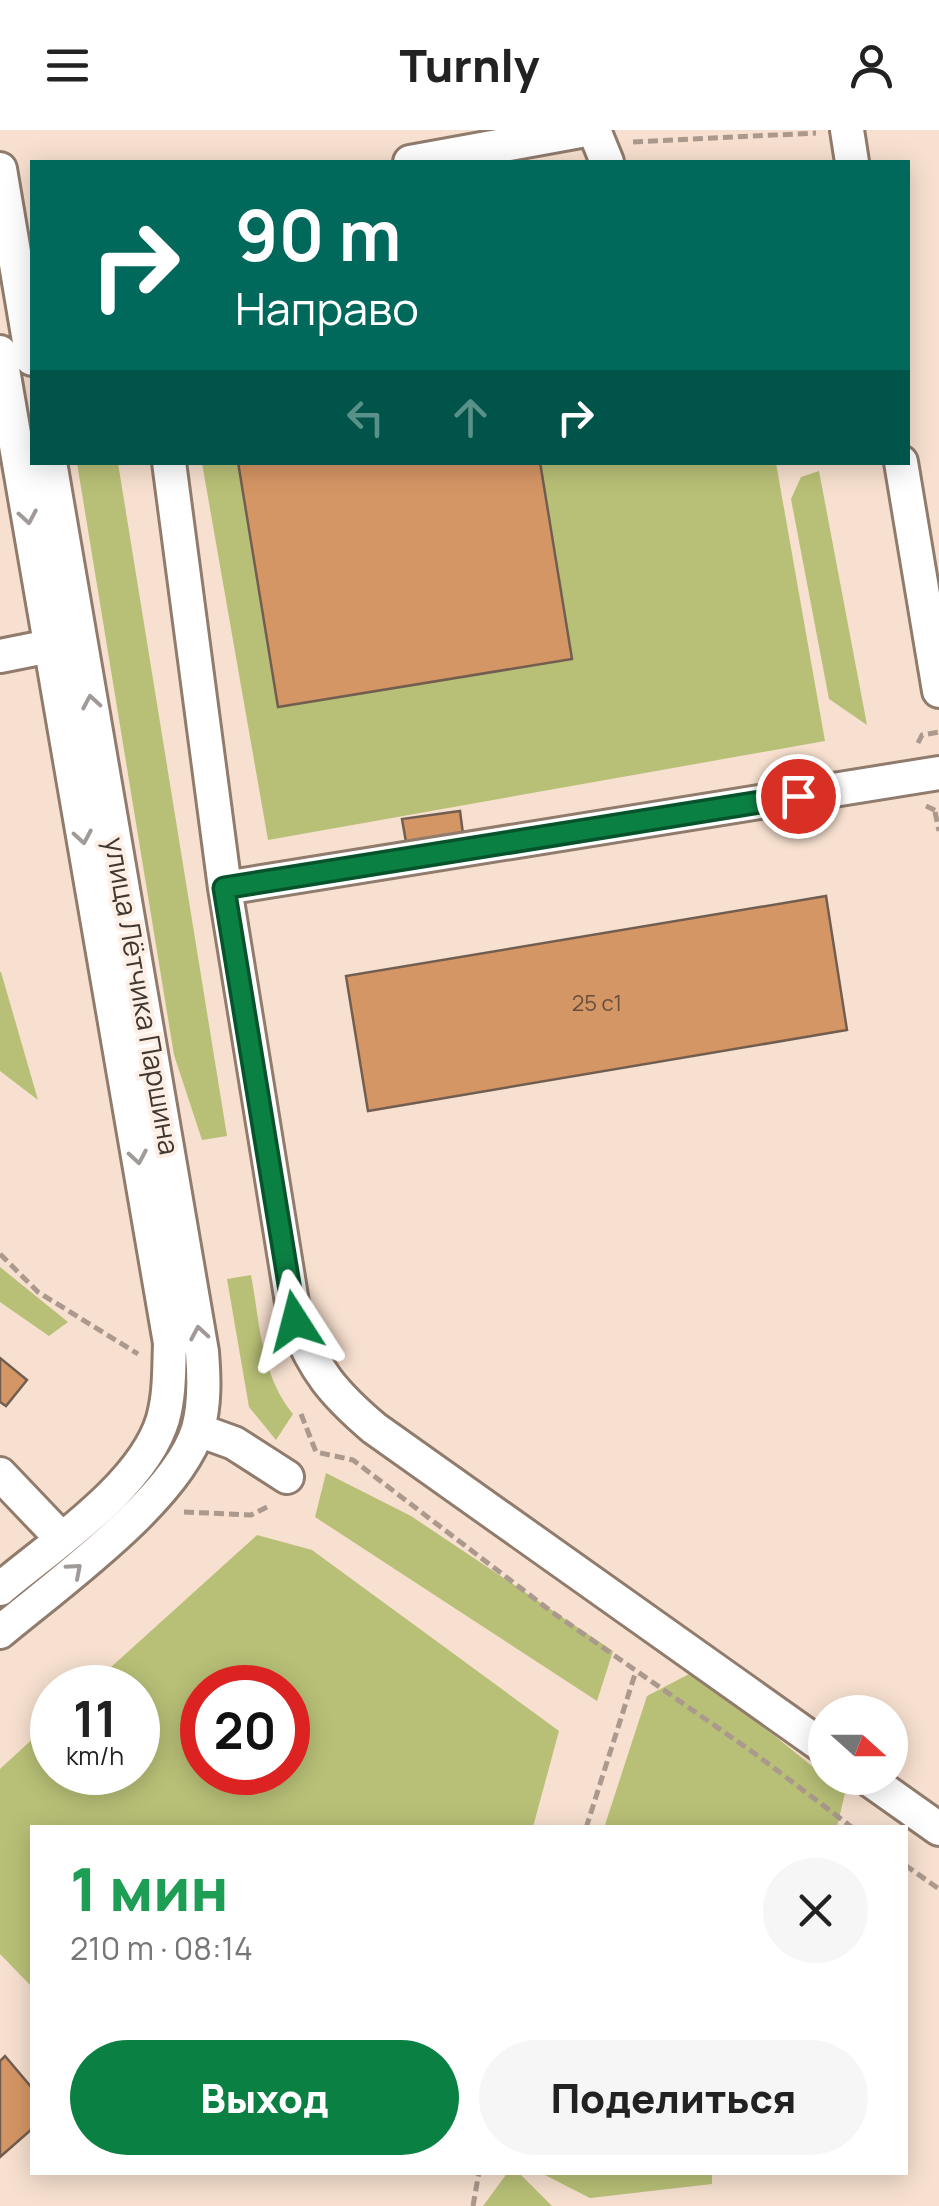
<!DOCTYPE html>
<html lang="ru">
<meta charset="utf-8">
<style>
:root{--surface:#fff;--page:#f6f6f6;--text:#222;--muted:#767676;--accent:#0b8043}
body{margin:0;font-family:Manrope,sans-serif;background:var(--page);color:var(--text);height:100vh;display:flex;flex-direction:column;font-size:38px;white-space:nowrap}
*{box-sizing:border-box;margin:0}
p{font-size:32px;color:var(--muted)}
.icon{flex:none;width:55px;height:55px;fill:none;stroke:currentColor;stroke-width:2;stroke-linecap:round;stroke-linejoin:round}
.map{position:relative;flex:1;overflow:hidden}
.sheet{position:absolute;left:30px;top:1695px;width:878px;height:350px;display:flex;flex-direction:column;background:var(--surface);border-radius:0px;box-shadow:0 5px 25px #0003}
.sheet>*{flex:none}
.hud{position:absolute;left:30px;top:30px;width:880px;height:305px;border-radius:0px;box-shadow:0 5px 25px #0003;background:#00695c;color:#fff;overflow:hidden}
.needle{width:65px;rotate:111deg}
.buttons{position:absolute;left:808px;top:1565px;display:grid;gap:20px}
.buttons a{display:grid;place-items:center;width:100px;height:100px;border-radius:50%;background:var(--surface);box-shadow:0 5px 25px #0003;font-size:50px}
.speed{position:absolute;left:30px;top:1535px;display:flex;gap:20px;font-size:50px;font-weight:700;text-align:center}
.speed>*{display:grid;place-content:center;width:130px;height:130px;border-radius:50%;background:var(--surface);box-shadow:0 5px 25px #0003;line-height:1}
.speed small{font-size:25px;font-weight:400}
.speed .limit{border:15px solid #d22;background:#fff;color:#111}
.pin{position:absolute;display:grid;place-items:center;width:85px;height:85px;color:#fff;margin:-42px;border:5px solid #fff;border-radius:50%;box-shadow:0 2px 10px #0007}
.me{position:absolute;width:110px;margin:-55px;rotate:351deg;stroke-linejoin:round;filter:drop-shadow(0 0 8px #0008)}
.turn{display:flex;align-items:center;gap:35px;height:210px;padding:0 40px;font-size:45px}
.turn .icon{width:130px;height:130px;stroke-width:2.5}
.turn b{display:block;font-size:70px;line-height:85px}
.lanes{display:flex;align-items:center;height:95px;padding:0 40px;background:#0003;justify-content:center;gap:50px;direction:ltr}
.lanes .off{opacity:.35}
.round{display:grid;place-items:center;flex:none;width:105px;height:105px;border-radius:52px;background:var(--page)}
.overview{display:flex;align-items:center;justify-content:space-between;height:170px;padding:0 40px}
h1{font-size:60px;font-weight:800;line-height:75px;color:#1e9e55}
.primary-button{display:flex;gap:20px;margin-top:auto;padding:20px 40px}
.primary-button a{flex:1;height:115px;border-radius:60px;background:var(--accent);color:#fff;font-size:40px;font-weight:800;line-height:115px;text-align:center}
.primary-button a+a{background:var(--page);color:var(--text)}
header{display:flex;justify-content:space-between;align-items:center;height:130px;padding:0 40px;background:var(--surface);font-size:45px;font-weight:800}
.map>svg:first-child{display:block}
.green{fill:#b8c077;fill-rule:evenodd}
.building{fill:#d59665;stroke:#725e50;stroke-width:2.5}
.lines{fill:none;stroke-linecap:round;stroke-linejoin:round}
.minor-casing{stroke:#907b6c;stroke-width:38}
.path{stroke:#ab998d;stroke-width:5;stroke-dasharray:10 5;stroke-linecap:butt}
.minor{stroke:#fff;stroke-width:32}
.oneway{stroke:#a09b98}
.route-casing{stroke:#07532c;stroke-width:25}
.route{stroke:#0b8043;stroke-width:18}
.labels{text-anchor:middle;stroke-width:8;stroke-linejoin:round;paint-order:stroke}
.number-label{font-size:22px;fill:#664f3e}
.street-label{font-size:28px;fill:#413731;stroke:#fdefe5}
</style>
<header><svg class="icon" aria-label="menu" viewBox="0 0 24 24"><path d="M4 6h16M4 12h16M4 18h16"/></svg>Turnly<svg class="icon" aria-label="person" viewBox="0 0 24 24"><circle cx="12" cy="8" r="4"/><path d="M4 21q1-7 8-7t8 7"/></svg></header>
<div class="map">
<svg width="939" height="2076" viewBox="0 0 939 2076">
<rect width="100%" height="100%" fill="#f7e0cf"/>
<path class="green" d="M77,333H118L227,1006L202,1010L174,925Z
M202,333H776L825,611L268,710Z
M819,341L867,595L829,569L791,369L801,347Z
M0,842H1L38,970L0,941Z
M0,1137L68,1192L49,1206L0,1172Z
M251,1145C260,1193 261,1245 293,1284L276,1310L249,1277L227,1149Z
M326,1343L411,1386L613,1521L597,1571L315,1387Z
M257,1405L312,1420L559,1601L533,1697L32,1698V1857L0,1824V1639L52,1591V1642H138V1558L89,1557ZM202,1558H288V1642H202Z
M695,1541L845,1663L837,1697L604,1698L647,1566Z
M508,2042L519,2043L552,2076H483Z
M541,2043H712V2054L590,2068Z"/>
<path class="building" d="M238,332H540L572,529L278,577Z
M460,681L463,704L406,712L402,689Z
M826,766L847,900L368,981L346,846Z
M0,1228L27,1250L6,1276L0,1272Z
M5,1926L32,1958V1999L0,2027V1931Z"/>
<g class="lines">
<defs>
<path id="minor" d="M594,0L607,32
M847,0L852,32
M410,32L586,0
M0,39L32,229
M0,222L170,1213C169,1238 170,1264 163,1289C143,1356 52,1415 0,1459
M169,332L225,758L295,1191C315,1241 333,1263 374,1298L825,1618
M901,332L939,561
M0,526L50,516
M225,758L939,643
M198,1300L234,1313L287,1347
M0,1344L61,1408
M0,1502C56,1455 177,1369 198,1299C205,1274 204,1247 202,1222L50,332
M867,1648L939,1699"/>
</defs>
<use href="#minor" class="minor-casing"/>
<path class="path" d="M633,12L816,3
M918,613L922,605L939,602
M926,676L939,682
M935,682L939,701
M0,1124L38,1162L138,1224
M301,1284L316,1322L353,1330L552,1482L754,1623L853,1698
M184,1382L251,1385L271,1375
M586,1698L636,1541
M905,1735L939,1759
M473,2076L479,2042"/>
<use href="#minor" class="minor"/>
</g>
<defs><path id="oneway-chevron" d="M-2-3.5L2.5 0L-2 3.5" fill="none" stroke-width="1.6" stroke-linecap="round" stroke-linejoin="round" transform="scale(2.5)"/></defs>
<g class="oneway">
<use href="#oneway-chevron" transform="translate(28 387) rotate(80)"/>
<use href="#oneway-chevron" transform="translate(91 572) rotate(-100)"/>
<use href="#oneway-chevron" transform="translate(83 707) rotate(80)"/>
<use href="#oneway-chevron" transform="translate(138 1027) rotate(80)"/>
<use href="#oneway-chevron" transform="translate(199 1203) rotate(-100)"/>
<use href="#oneway-chevron" transform="translate(75 1440) rotate(-41)"/>
</g>
<g class="lines">
<defs>
<path id="route" d="M295,1191L224,758L798,666"/>
</defs>
<use href="#route" class="route-casing"/>
<use href="#route" class="route"/>
</g>
<g class="labels">
<g class="number-label">
<text x="597" y="881">25 с1</text>
</g>
<g class="street-label">
<text transform="translate(142 866) rotate(80)" y="10">улица Лётчика Паршина</text>
</g>
</g>
</svg>
<div class="buttons">
<a><svg class="needle" viewBox="-14 -14 28 28"><path d="M0-13l5 13h-10z" fill="#e53935"/><path d="M0 13l5-13h-10z" fill="#767676"/></svg></a>
</div>
<div class="speed"><div>11<small>km/h</small></div><div class="limit">20</div></div>
<div class="pin" style="left:798px;top:666px;background:#d93025"><svg class="icon" aria-label="arrive" viewBox="0 0 24 24"><path d="M6 21V4h12l-3 4 3 4H6"/></svg></div>
<svg class="me" style="left:295px;top:1191px" viewBox="-20 -20 40 40"><path d="M0-17L14 15 0 8-14 15z" fill="#0b8043" stroke="#fff" stroke-width="4"/></svg>
<div class="hud">
<div class="turn"><svg class="icon" aria-label="right" viewBox="0 0 24 24"><path d="M7 20v-9h11M14 6l5 5-5 5"/></svg><div><b>90 m</b>Направо</div></div>
<div class="lanes"><svg class="icon off" aria-label="left" viewBox="0 0 24 24"><path d="M17 20v-9H6M10 6l-5 5 5 5"/></svg><svg class="icon off" aria-label="ahead" viewBox="0 0 24 24"><path d="M12 20V5M6 11l6-6 6 6"/></svg><svg class="icon" aria-label="right" viewBox="0 0 24 24"><path d="M7 20v-9h11M14 6l5 5-5 5"/></svg></div>
</div>
<section class="sheet">
<div class="overview"><div><h1>1 мин</h1><p>210 m · 08:14</p></div><a class="round"><svg class="icon" aria-label="close" viewBox="0 0 24 24"><path d="M6 6l12 12M18 6L6 18"/></svg></a></div>
<div class="primary-button"><a>Выход</a><a>Поделиться</a></div>
</section>
</div>
